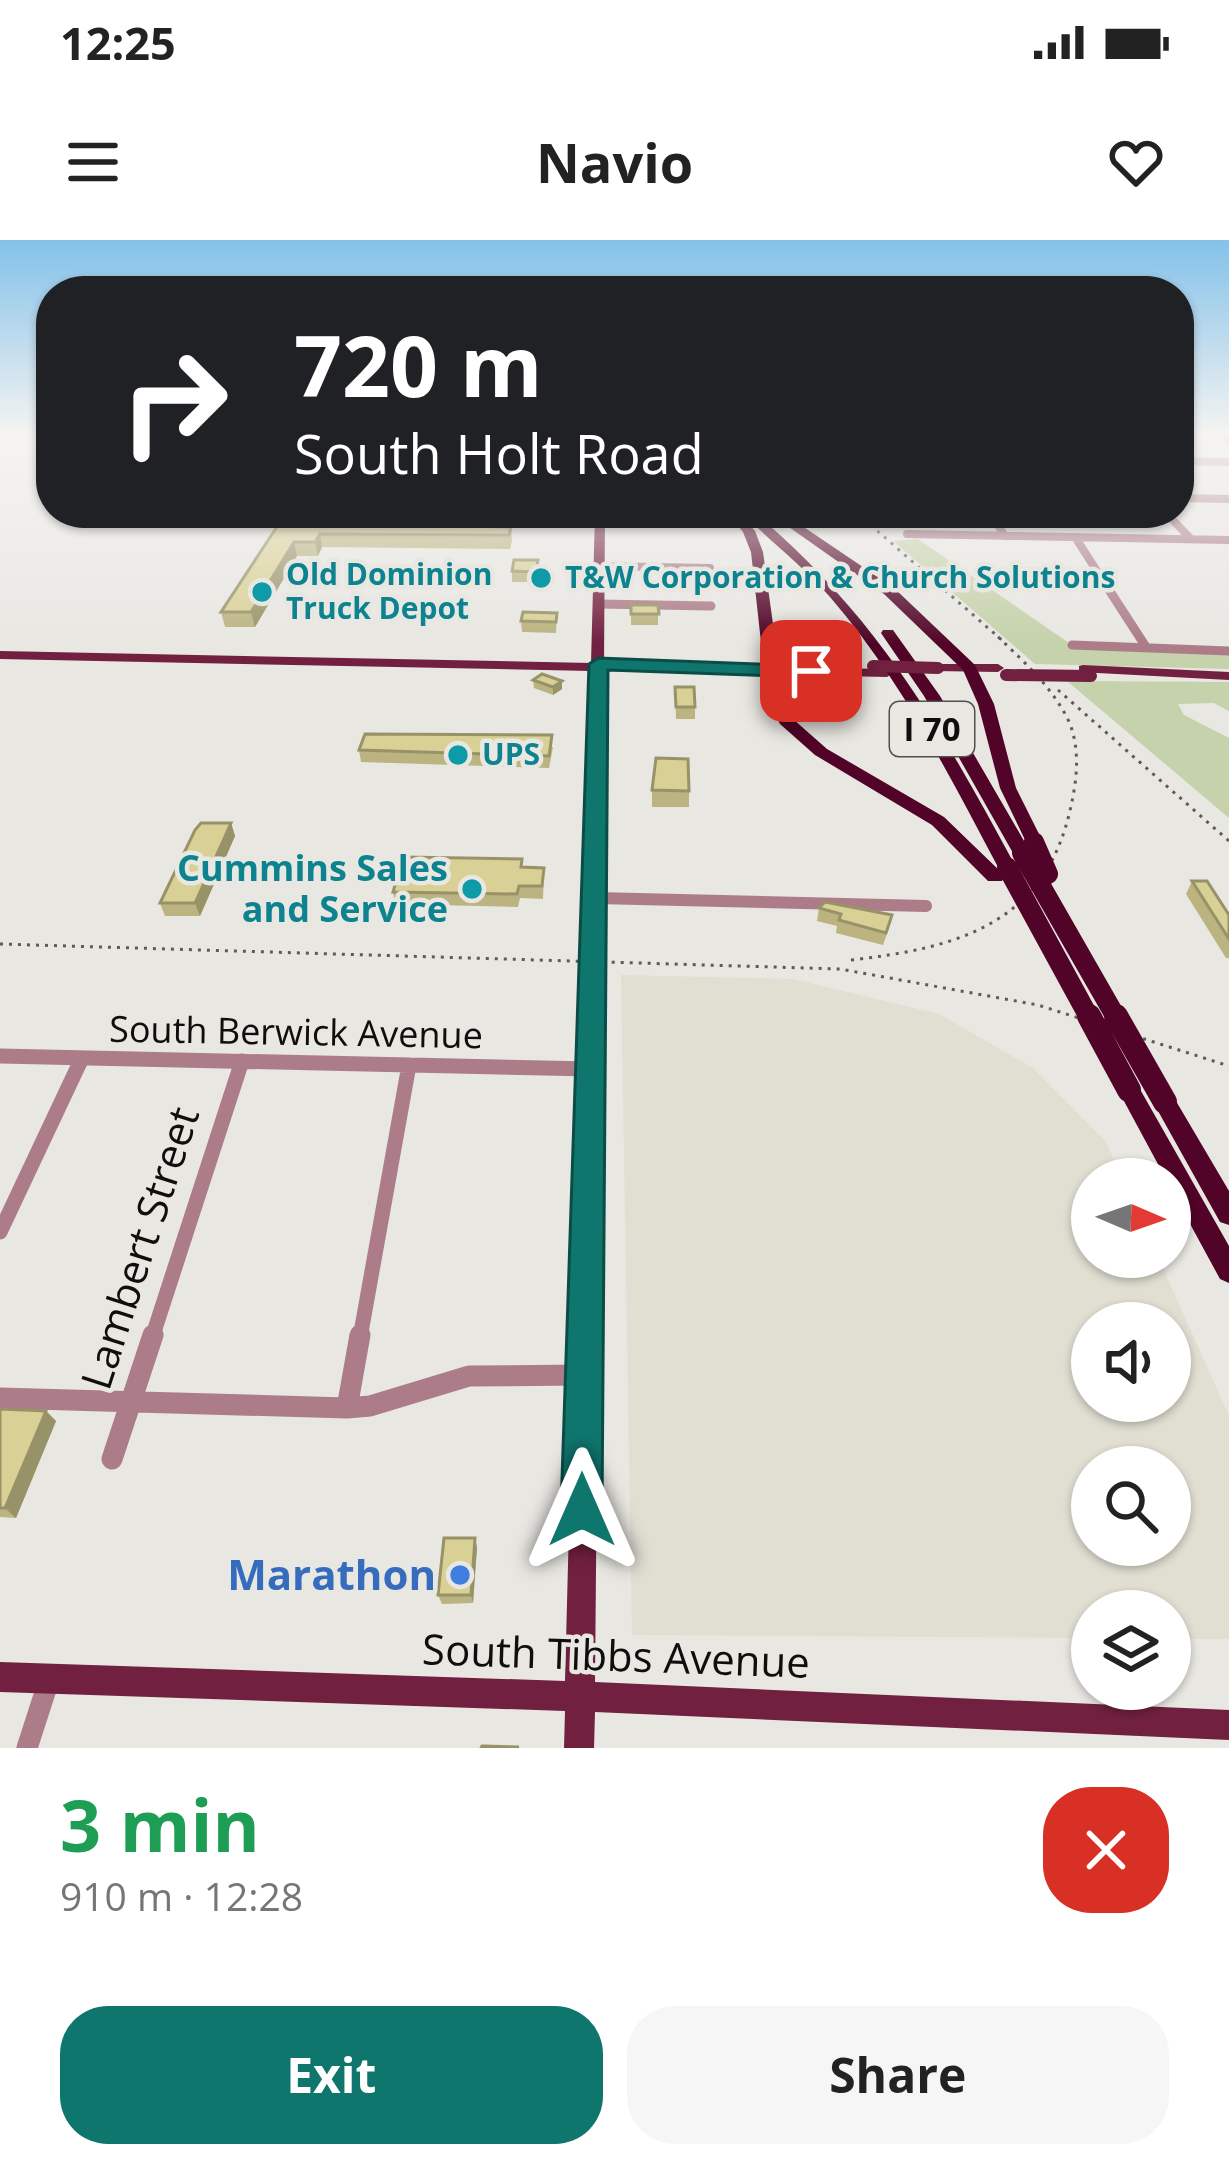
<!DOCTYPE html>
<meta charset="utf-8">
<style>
:root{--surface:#fff;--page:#f6f6f6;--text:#222;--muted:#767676;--accent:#0f766e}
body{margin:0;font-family:"Open Sans",sans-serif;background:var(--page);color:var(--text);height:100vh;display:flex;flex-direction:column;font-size:45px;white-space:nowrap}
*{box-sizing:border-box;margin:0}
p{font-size:39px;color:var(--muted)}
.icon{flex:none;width:66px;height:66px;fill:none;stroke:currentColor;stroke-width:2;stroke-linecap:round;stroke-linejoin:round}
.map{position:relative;height:1508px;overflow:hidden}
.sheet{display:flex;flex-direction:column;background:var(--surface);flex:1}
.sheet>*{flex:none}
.hud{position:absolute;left:36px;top:36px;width:1158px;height:252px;border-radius:48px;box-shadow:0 3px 9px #0004;background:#202124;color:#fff;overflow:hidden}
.needle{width:78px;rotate:92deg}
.buttons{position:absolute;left:1071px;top:918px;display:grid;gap:24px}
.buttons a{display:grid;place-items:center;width:120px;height:120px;border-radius:50%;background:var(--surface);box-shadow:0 3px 9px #0004;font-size:60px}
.pin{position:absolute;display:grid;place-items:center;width:102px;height:102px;color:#fff;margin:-51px;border-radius:24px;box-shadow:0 6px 18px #0006}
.me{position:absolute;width:132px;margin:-66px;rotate:0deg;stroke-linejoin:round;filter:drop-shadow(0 0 9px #0008)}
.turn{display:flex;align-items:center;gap:42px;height:252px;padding:0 60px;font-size:54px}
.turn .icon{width:156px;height:156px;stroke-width:2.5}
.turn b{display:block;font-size:84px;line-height:102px}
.round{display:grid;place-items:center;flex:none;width:126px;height:126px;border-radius:48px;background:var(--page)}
.summary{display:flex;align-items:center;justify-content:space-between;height:204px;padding:0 60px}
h1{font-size:72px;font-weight:700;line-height:90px;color:#1e9e55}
.action{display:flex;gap:24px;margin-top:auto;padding:24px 60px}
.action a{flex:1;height:138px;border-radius:48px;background:var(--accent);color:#fff;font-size:48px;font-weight:700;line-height:138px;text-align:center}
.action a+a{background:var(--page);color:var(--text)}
.status{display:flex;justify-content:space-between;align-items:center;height:84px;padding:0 60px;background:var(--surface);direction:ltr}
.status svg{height:33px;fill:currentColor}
header{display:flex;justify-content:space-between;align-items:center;height:156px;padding:0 60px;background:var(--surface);font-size:54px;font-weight:700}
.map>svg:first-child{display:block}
.built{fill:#e1dfd2;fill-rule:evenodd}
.green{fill:#c5d2ab}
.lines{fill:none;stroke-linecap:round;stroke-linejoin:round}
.minor-far4{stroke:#ac7c89;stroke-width:8}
.minor-far3{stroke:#ac7c89;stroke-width:9}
.minor-far2{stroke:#ac7c89;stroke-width:12}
.minor-far1{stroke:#ac7c89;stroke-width:15}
.minor{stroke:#ac7c89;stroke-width:21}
.major{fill:#71203f;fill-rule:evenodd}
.highway{fill:#510427;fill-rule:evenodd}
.rail{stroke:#5c5b59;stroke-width:3;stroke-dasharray:3 6;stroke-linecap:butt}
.major-bridge{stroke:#71203f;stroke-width:12}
.highway-bridge-far1{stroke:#510427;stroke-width:20}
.highway-bridge{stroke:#510427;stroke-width:24}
.wall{fill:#bbb380}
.shaded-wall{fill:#989268}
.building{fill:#d9d095;stroke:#989268;stroke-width:3}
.route{fill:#0f766e;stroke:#0a4d48;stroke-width:3}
.culture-dot{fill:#0f9aa8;stroke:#e8e7e2;stroke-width:4.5}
.shop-dot{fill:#3f7fe0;stroke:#e8e7e2;stroke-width:4.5}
.labels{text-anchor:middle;stroke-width:9;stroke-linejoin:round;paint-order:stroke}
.far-culture-label{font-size:30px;font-weight:bold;fill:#0d838f;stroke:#e8e7e2;text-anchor:start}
.shield{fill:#e8e7e2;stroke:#504f4d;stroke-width:3}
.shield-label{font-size:33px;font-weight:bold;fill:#0f0e0d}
.culture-label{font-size:36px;font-weight:bold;fill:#0d838f;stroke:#e8e7e2;text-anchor:end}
.street-label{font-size:36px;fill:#0f0e0d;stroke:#e8e7e2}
.near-street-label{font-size:42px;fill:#0f0e0d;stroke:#e8e7e2}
.near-shop-label{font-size:42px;font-weight:bold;fill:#366cbe;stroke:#e8e7e2;text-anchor:end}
</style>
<div class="status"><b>12:25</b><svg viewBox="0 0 49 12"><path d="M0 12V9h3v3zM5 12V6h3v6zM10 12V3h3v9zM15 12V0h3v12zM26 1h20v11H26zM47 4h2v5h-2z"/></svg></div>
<header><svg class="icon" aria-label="menu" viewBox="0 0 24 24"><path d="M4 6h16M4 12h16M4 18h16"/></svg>Navio<svg class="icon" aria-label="heart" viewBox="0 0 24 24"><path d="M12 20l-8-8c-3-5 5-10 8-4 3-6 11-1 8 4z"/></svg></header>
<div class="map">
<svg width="1229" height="1508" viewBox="0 0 1229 1508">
<rect width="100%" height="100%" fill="#e8e7e2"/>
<path class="built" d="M621,735L793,739L939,774L1033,828L1106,902L1123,939H1092V1017H1158L1229,1176V1399H1170V1371H1092V1398L632,1395ZM1092,1083H1170V1161H1092ZM1092,1227H1170V1305H1092Z"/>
<path class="green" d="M918,299L1072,405L1229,410V429L1035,424L893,301Z
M1067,441L1229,442V471L1214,463L1178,464L1184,475L1229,498V578Z"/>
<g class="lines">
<path class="minor-far4" d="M1220,193L1229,200
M1179,221L1229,222
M1179,258L1229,259
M990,273L1005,296
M1166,273L1191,299
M907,294L1229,300
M1075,297L1104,342
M599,326L710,328"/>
<path class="minor-far3" d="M1102,339L1146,407
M599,364L711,366
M1072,405L1229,411"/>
<path class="minor-far2" d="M596,658L926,666"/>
<path class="minor-far1" d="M0,816L591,829
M0,992L82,818
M152,1098L242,821
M360,1098L409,825"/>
<path class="minor" d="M0,1158L347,1168L370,1166L469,1136L583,1135
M347,1168L360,1095
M112,1219L153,1095
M27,1508L49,1440"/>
<path class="major" d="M595,273H605L604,424L887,429L893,433L887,437L604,431L595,1442L1229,1470V1500L595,1472L594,1508H564L565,1471L0,1452V1422L565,1441L591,431L0,419V411L591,423Z
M938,424H998L1004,428L998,432L934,431L932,428Z
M1083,425L1229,432V440L1079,432V426Z"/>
<path class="highway" d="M727,273H739L755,291L763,312L783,456L793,479L827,509L944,577L1002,633L1004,637L1002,641H988L932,585L815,515L780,484L767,456L751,312L743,292Z
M742,273H755C879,378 940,487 1016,627L1014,631L1007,633L998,627C948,533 900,438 830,357C803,326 771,302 742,273Z
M769,273H783L894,348L975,425L994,464L1016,548L1043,602L1040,606H1028L1000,548L978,464L963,430L884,354Z
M883,390H893L940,456L1031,613L1028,617L1022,619L1013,613L924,456L881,393Z
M1129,841L1137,844L1229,1006V1043L1220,1039L1170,947V939H1166L1118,850L1121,844Z
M1165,853L1173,856L1229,951V985L1220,982L1153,862L1157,856Z"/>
<path class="rail" d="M857,273L1004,402
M1058,450L1229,601
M0,704L840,729L1038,765L1229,826
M851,720C958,708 1046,684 1071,566C1077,540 1080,510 1070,484C1054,448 1022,420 994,393"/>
<path class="major-bridge" d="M873,426L938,428
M1006,435L1091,436"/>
<path class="highway-bridge-far1" d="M1034,602L1048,634
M1022,613L1117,779
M1007,627L1090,779"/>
<path class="highway-bridge" d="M1089,776L1129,850
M1116,776L1165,862"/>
</g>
<path class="wall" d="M286,273H322L316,283L511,287L512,301L510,309L322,307L318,316H297L255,387H225L221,372Z
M639,273H674L673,287H639Z
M512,331H538L536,342H512Z
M631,365H658V385H631Z
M557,373L556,393L522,392L521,381Z
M533,440L562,441V449L553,455L534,448Z
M675,447L695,467V479H676Z
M553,507L549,528L361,522L359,510Z
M652,550L689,551V567H652Z
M231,583L235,596L200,676H165L160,663Z
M522,619V627L544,628L543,659L520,658L518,667L395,664L393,652Z
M1192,641L1229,675V718H1226L1186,654Z
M819,668L889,688L883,705L836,693L837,686L817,681Z
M0,1169L46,1171L56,1181L16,1278L0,1277Z
M477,1307L473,1363L442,1364L438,1355Z"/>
<path class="shaded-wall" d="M312,273H322L310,294L307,280Z
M320,294L322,307L318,316L315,302Z
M294,302L297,316L255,387L251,372Z
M562,441V449L553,455V447Z
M231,583L235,596L200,676L195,663Z
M46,1171L56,1181L16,1278L5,1268Z
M475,1298L477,1307L473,1363L471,1355Z"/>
<path class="building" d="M286,273H312L307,280L311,283L511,287L509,295L320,294L315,302H294L251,372H221Z
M514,320H538L536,332L512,331Z
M631,365H658L659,374H631Z
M523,372L557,373L556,382L521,381Z
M542,434L562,441L553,447L533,440Z
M675,447H694L695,467H676Z
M365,494L552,495L549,516L359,510Z
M656,518L688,519L689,551L652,550Z
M201,583H231L195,663H160L195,590Z
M403,617L522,619L521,627L544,628L542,646H519L517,654L393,652Z
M1192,641H1207L1229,675V699Z
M825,662L892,675L886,693L839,680L841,674L819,668Z
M0,1169L46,1171L5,1268H0Z
M444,1298H475L471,1355H438Z
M482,1506L519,1507L481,1508Z"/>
<linearGradient id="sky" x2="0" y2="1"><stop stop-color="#84c1e9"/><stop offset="0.48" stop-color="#f5f4f2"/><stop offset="1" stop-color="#f5f4f2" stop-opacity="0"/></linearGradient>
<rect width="1229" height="404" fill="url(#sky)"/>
<path class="route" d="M598,418L811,426L821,431L811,437L608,430L602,1270L596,1284L582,1290L567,1284L561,1270L589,424Z"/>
<g class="culture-dot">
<circle cx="541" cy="338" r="12"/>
<circle cx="262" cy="352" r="12"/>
<circle cx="458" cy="515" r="12"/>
<circle cx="472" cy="649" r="12"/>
</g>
<circle class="shop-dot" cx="460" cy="1335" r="12"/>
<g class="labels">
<g class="far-culture-label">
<text x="286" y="345">Old Dominion<tspan x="286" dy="34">Truck Depot</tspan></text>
<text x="565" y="348">T&amp;W Corporation &amp; Church Solutions</text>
<text x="482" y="525">UPS</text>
</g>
<rect class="shield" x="890" y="462" width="84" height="54" rx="9"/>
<g class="shield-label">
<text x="932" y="501">I 70</text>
</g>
<g class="culture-label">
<text x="448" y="641">Cummins Sales<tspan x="448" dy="41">and Service</tspan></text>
</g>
<g class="street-label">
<text transform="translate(296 792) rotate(1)" y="13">South Berwick Avenue</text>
</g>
<g class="near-street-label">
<text transform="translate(140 1008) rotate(-72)" y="15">Lambert Street</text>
<text transform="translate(616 1416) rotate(2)" y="15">South Tibbs Avenue</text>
</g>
<g class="near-shop-label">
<text x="436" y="1350">Marathon</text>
</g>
</g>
</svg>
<div class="buttons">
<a><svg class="needle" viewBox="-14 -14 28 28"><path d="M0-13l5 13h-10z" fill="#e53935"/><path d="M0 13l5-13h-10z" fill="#767676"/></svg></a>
<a><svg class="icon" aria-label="sound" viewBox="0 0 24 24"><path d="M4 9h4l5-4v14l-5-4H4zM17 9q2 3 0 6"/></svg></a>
<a><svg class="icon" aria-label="search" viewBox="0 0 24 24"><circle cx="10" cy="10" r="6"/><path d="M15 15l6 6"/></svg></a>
<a><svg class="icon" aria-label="layers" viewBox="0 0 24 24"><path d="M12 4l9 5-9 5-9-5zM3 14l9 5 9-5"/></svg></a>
</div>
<div class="pin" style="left:811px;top:431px;background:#d93025"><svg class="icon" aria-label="arrive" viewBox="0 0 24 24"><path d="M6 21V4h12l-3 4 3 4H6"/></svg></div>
<svg class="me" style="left:582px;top:1270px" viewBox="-20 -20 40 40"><path d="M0-17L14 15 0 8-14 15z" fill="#0f766e" stroke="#fff" stroke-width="4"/></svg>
<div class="hud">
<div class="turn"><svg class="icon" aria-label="right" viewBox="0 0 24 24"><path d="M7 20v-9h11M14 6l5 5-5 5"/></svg><div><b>720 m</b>South Holt Road</div></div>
</div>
</div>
<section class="sheet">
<div class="summary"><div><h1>3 min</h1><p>910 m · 12:28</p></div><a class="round" style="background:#d93025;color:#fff"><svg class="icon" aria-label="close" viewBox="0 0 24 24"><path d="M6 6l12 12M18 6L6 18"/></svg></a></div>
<div class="action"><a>Exit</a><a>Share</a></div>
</section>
